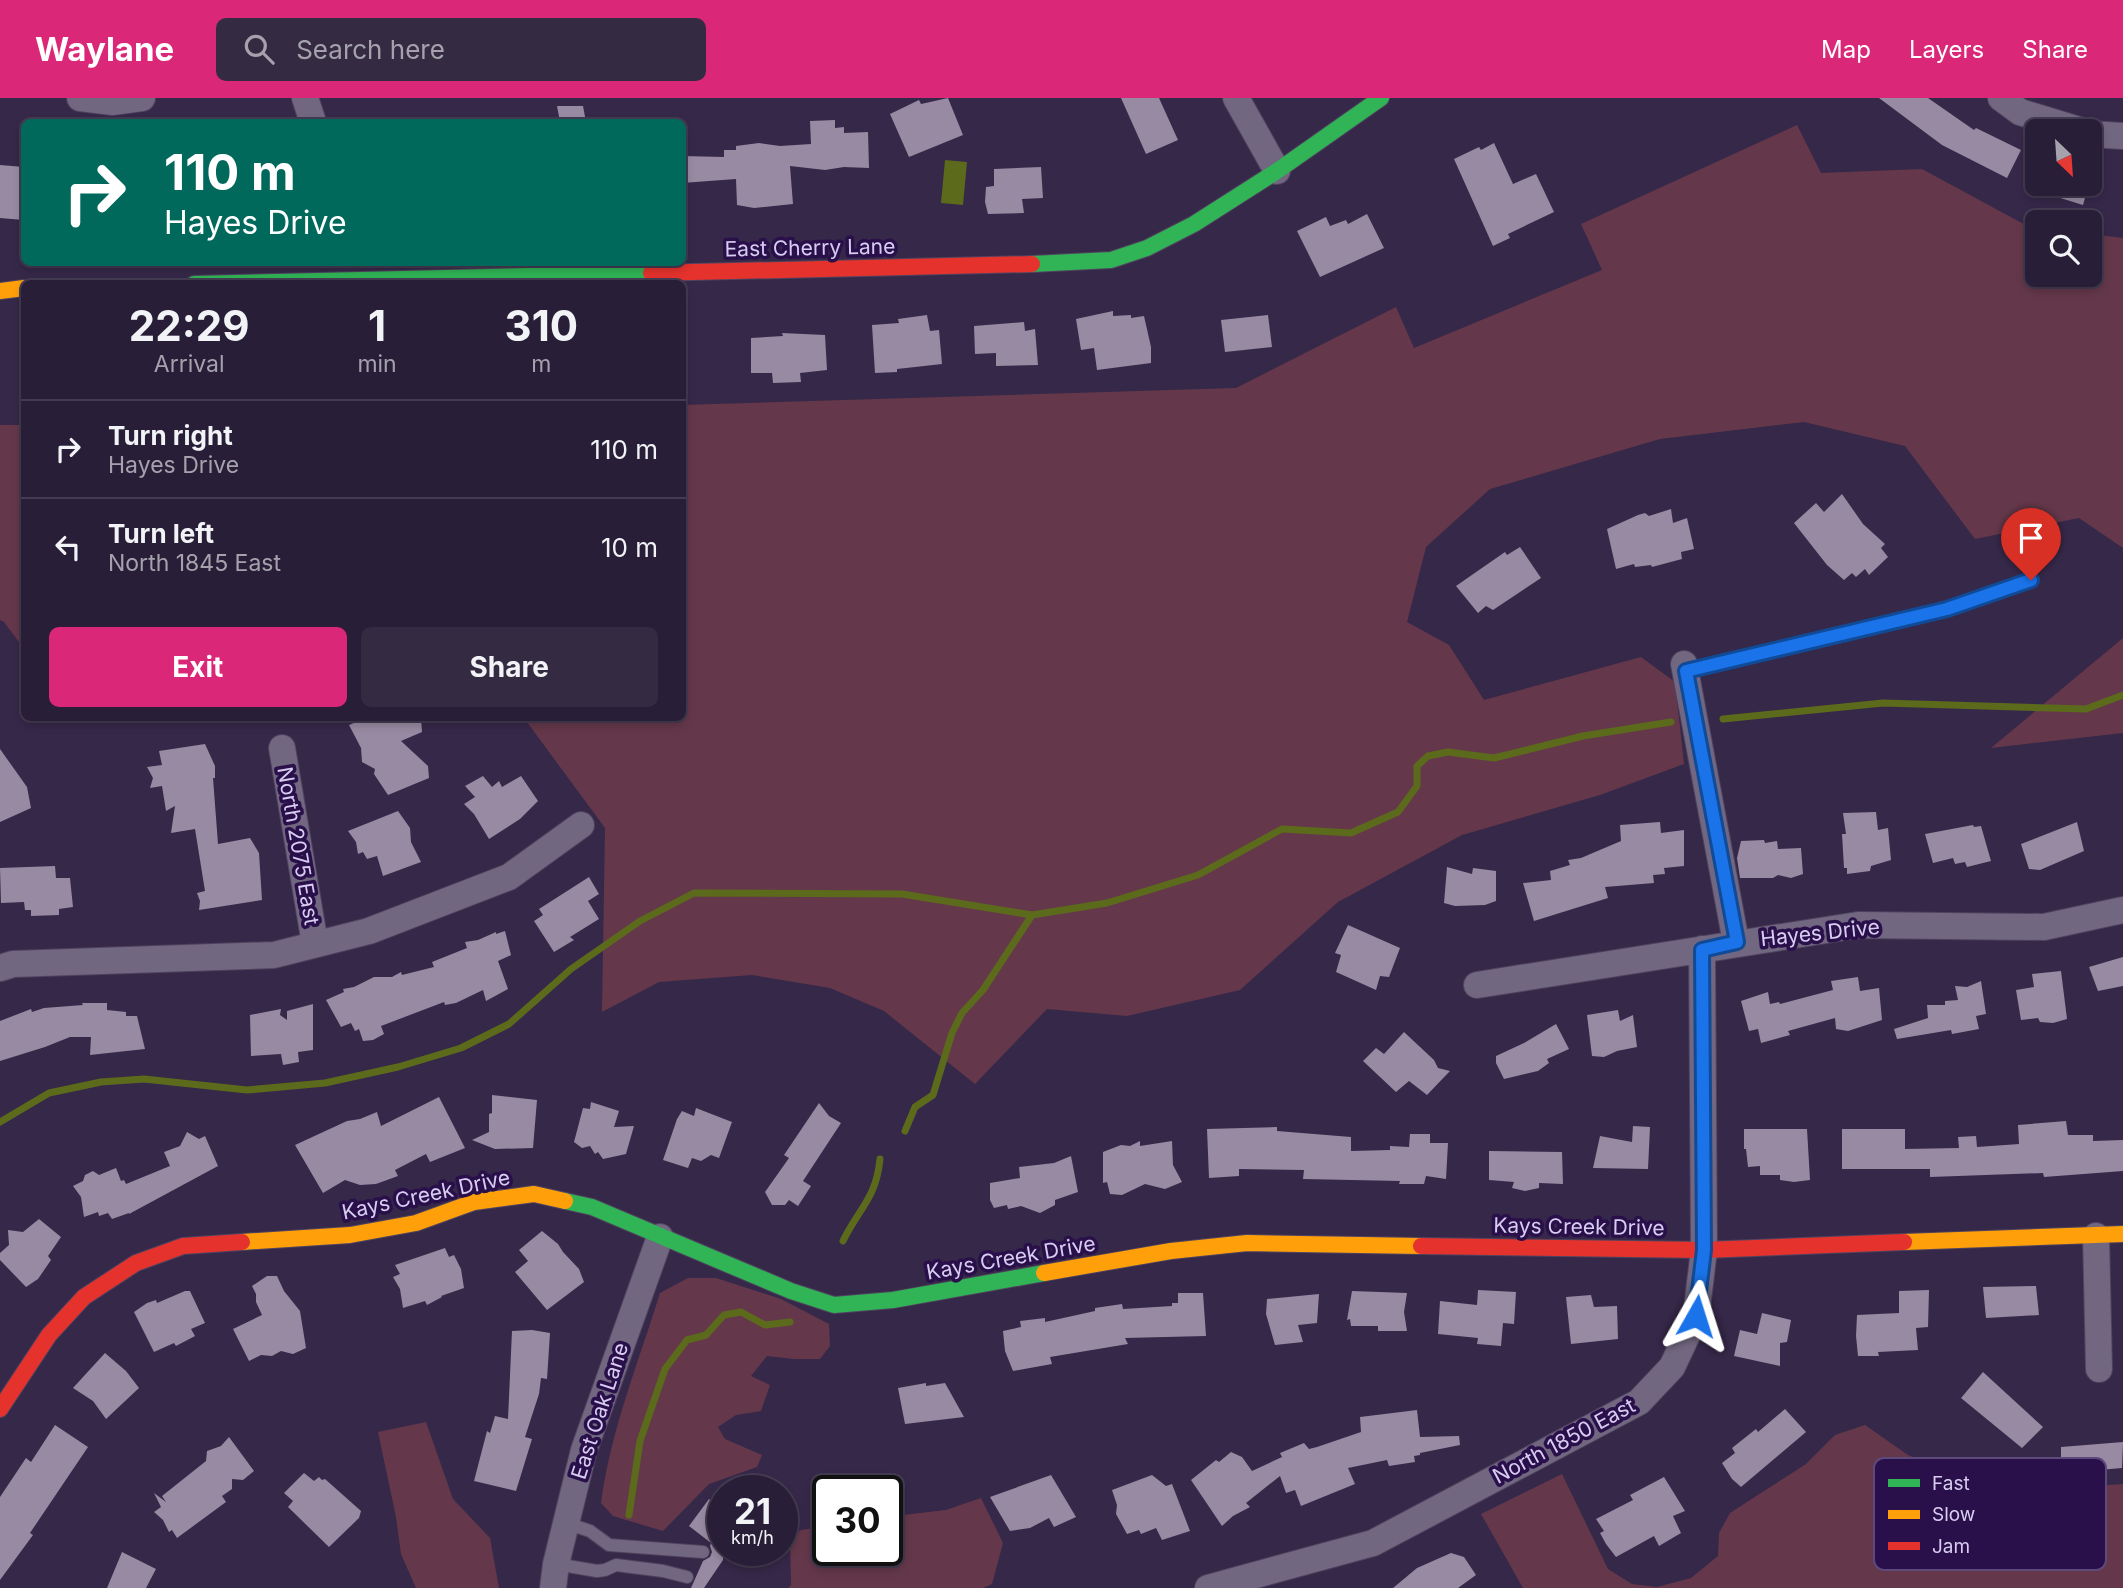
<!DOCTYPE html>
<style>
:root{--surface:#281e37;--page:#342b42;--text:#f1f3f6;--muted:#a5a2ad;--line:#443c52;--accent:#db2777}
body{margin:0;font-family:Inter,sans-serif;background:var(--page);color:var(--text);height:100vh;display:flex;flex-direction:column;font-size:26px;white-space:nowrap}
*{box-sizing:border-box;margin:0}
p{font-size:23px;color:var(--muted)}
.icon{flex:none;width:38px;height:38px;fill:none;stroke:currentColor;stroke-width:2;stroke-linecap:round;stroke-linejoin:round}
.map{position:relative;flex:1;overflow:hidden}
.sheet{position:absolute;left:21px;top:182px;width:665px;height:441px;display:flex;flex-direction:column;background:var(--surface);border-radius:10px;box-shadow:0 4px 10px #0003,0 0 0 2px var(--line)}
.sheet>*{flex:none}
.banner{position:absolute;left:21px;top:21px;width:665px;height:147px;border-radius:10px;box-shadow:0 4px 10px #0003,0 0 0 2px var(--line);background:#00695c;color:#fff;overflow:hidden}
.needle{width:46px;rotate:155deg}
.buttons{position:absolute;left:2025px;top:21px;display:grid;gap:14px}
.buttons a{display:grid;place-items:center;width:77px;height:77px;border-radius:10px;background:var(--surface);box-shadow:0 4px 10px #0003,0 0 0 2px var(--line);font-size:35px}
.speed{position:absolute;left:707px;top:1377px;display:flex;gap:14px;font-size:35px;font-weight:700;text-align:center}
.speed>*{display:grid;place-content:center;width:91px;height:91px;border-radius:50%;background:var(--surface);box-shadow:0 4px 10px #0003,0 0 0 2px var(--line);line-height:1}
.speed small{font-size:18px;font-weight:400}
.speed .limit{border:4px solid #111;border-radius:10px;background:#fff;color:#111}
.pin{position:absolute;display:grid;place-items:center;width:60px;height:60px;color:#fff;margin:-72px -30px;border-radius:50% 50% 50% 0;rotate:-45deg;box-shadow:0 0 7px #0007}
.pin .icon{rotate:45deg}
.me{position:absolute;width:77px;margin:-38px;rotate:6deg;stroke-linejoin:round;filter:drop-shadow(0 0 5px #0008)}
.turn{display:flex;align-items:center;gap:24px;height:147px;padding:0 28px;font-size:32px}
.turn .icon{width:91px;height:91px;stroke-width:2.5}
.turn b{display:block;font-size:49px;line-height:60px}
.eta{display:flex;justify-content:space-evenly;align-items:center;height:119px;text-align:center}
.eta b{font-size:42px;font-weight:700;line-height:49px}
.cta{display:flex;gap:14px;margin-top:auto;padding:14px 28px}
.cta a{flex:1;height:80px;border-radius:10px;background:var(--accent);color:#fff;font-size:28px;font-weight:700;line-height:80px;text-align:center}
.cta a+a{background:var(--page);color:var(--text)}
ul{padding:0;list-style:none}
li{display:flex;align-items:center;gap:21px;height:98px;padding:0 28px;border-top:2px solid var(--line)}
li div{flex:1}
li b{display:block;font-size:26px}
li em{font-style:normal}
header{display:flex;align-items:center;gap:42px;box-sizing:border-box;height:98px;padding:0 35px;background:var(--accent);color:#fff}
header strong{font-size:33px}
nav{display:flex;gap:38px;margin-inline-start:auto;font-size:24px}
.search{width:490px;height:63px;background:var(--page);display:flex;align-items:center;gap:18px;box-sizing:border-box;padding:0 24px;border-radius:10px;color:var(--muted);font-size:26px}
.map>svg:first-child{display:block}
.green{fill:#64384a}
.water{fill:#5c6a1c}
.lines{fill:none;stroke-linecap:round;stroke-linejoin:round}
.stream{stroke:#5c6a1c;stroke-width:7}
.building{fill:#988aa2}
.lane-casing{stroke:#4f435f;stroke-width:14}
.street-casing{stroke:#4f435f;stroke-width:28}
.fast-casing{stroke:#4f435f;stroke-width:18}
.slow-casing{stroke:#4f435f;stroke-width:18}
.jam-casing{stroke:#4f435f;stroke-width:18}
.lane{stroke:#726781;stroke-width:12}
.street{stroke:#726781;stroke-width:26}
.fast{stroke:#30b455;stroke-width:16}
.slow{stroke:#ff9f0a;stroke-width:16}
.jam{stroke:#e5322d;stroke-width:16}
.route-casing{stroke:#114b97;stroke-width:18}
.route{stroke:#1a73e8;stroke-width:12}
.labels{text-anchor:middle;stroke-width:7;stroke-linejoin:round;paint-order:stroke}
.street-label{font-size:21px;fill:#d8cdf1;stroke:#2a104a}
.key{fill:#2a104a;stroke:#5e497c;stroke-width:2}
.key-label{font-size:19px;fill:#d8cdf1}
</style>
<header>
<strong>Waylane</strong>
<div class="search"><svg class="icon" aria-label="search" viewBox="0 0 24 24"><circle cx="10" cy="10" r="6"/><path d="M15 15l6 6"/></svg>Search here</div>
<nav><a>Map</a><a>Layers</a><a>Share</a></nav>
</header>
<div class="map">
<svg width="2123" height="1490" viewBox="0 0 2123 1490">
<rect width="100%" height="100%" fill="#362849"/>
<path class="green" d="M1797,27L1821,75L1922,71L2031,130L2037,131V177H2090V136L2123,140V450L2079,420L1975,441L1905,348L1804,324L1660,341L1490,391L1426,449L1407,524L1449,547L1484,602L1641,559L1675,584L1684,666L1600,697L1462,737L1338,804L1240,892L1127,918L1047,911L975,986L884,913L830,890L752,877L659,884L602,914L605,730L524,620H682L683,307L1236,290L1396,209L1414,250L1602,172L1581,126Z
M0,327H24V551L4,524L0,522Z
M2123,540V635L1991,650Z
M688,1180H716L781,1201L829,1226L830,1248L820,1261H794L767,1258L751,1278L770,1287L761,1313L736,1317L718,1329L725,1341L762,1357L757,1369L709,1386L663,1433L613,1418L601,1405C611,1331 638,1266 660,1195Z
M426,1324L453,1401L490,1440L499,1490H416L401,1456L396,1419L378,1334Z
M1865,1327L1908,1357L1961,1379L1996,1382L2008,1421L2064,1413L2081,1389L2123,1386V1490H1523L1481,1416L1562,1376L1608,1471L1632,1486L1657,1489L1691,1480L1718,1458L1719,1435L1730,1415L1806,1366L1835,1337Z
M981,1400L1003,1445L992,1486L983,1490H788L791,1487L790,1439L801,1432L828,1428V1452H887V1425L894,1418L946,1412Z"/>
<path class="water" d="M945,62L967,64L963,107L941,105Z"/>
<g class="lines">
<path class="stream" d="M1723,621L1883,605L2086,611L2123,597
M0,1024L49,995L101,984L144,981L247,992L325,985L398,969L461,950L509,926L571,871L640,823L694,795L902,796L1032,817L1107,805L1198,777L1282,731L1351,735L1398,714L1417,688V668L1428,658L1448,654L1494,660L1583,638L1671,624
M905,1033L915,1009L933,997L952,935L962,915L983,892L1032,817
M843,1143C859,1110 876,1101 880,1061
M629,1417L640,1343L665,1271L687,1242L706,1237L724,1217L741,1214L765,1227L790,1224"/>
</g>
<path class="building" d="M948,0L963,37L909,59L890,16L919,2L921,6Z
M1121,0H1159L1178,42L1146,56Z
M1879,0H1928L1974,32L1976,30L2021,52L2007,80L1942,47Z
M557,8H583L586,24H560Z
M835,22V30L844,29V35L868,34L869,70L844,69L825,72L790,68L793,106L754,110L737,107L736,81L682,85V58L724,59V52H736V48L759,45L780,48L811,46L810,23Z
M1494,45L1513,86L1536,76L1554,114L1508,136L1510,140L1493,148L1454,61L1479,49L1481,52Z
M0,67L24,69V122L0,120Z
M1041,69L1043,100L1022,101L1024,115L988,116L985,104L986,89L994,88V71Z
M2029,86H2089L2083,107L2028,90Z
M1367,116L1384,150L1320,179L1297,133L1326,119L1330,128L1346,122L1348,126Z
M1113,213V218L1131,217V220L1144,218L1151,249V265L1097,272L1094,250L1081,252L1076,221Z
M927,217L930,233L939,232L942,266L897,271V274L875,275L872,227L899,225L898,221Z
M1268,217L1272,249L1225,254L1221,222Z
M1024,224L1025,233L1035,231L1038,267L996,268V255L975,256L974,228Z
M782,235L825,237L827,272L800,275L801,284L773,285L772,275H751V240L783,238Z
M1842,396L1863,426L1885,446L1881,450L1888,459L1869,477L1865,471L1856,479L1852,475L1844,482L1827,467L1794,425L1816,405L1824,414Z
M1671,411L1673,425L1687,420L1694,451L1681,454L1682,461L1652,469L1651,467L1635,469L1634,466L1616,471L1607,431L1638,417L1645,415L1649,418Z
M1520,449L1541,480L1493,512L1486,508L1478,515L1456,488L1505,454L1507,457Z
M366,620H421L422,634L401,643L428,668L429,680L388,697L374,676L375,671L362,664L361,650L349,627Z
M205,646L215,668V680H213L218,746L250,740L259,755L262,802L199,812L200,803L197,795L205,793L195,731L171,735L175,708L166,713L162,688L150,690L153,680L147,669L162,667L159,653Z
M0,651L27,689L31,710L0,724Z
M483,678L492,689L499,683L502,689L521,678L538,703L520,721L489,741L474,716L464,706L475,699L465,688Z
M398,713L410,730L411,744L421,764L383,778L377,758L367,761L363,754L358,756L356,744L348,733Z
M1876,714L1878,732L1888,730L1891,762L1871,768L1870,773L1847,776V770H1844L1842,736H1846L1843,715Z
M1660,724L1661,735L1684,732V768L1664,770L1665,776L1653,777L1654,785L1605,789L1608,800L1534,823L1523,785L1551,782L1550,773L1570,767L1568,762L1581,760L1621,743L1620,727Z
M2077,724L2084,753L2040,772L2029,771L2021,746Z
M1973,727L1974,729L1981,728L1991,763L1967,769L1965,764L1955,766L1953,760L1933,765L1925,736Z
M1764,742L1765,745L1777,743L1778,751L1801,750L1803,776L1791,780L1778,777L1773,780H1740L1737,760L1741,743Z
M55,768L56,780H70L73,809L59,811V817L31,818V812H25L24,804L1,805L0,770Z
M1447,769L1472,776L1473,770L1496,773V803L1485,807L1455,808L1444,805Z
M589,779L599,796L588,803L599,821L570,839L574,842L554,854L534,823L543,817L539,811Z
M1348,827L1400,850L1389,879L1380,878L1376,892L1336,874L1341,857L1335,855Z
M505,833L511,857L498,863L508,891L486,903L483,892L456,905L445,907L444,904L381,928L384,936L373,942L363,943L359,931L355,933L351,925L341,929L326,902L344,894L343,891L354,889L374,879H392L401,874L402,877L434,869L432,864L467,850L465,844L478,842L496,834V836Z
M2123,859V888L2098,893L2089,869Z
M2061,873L2067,921L2053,925L2040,924L2038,920L2021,922L2016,892L2034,889L2032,876Z
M1858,879L1860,893L1879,890L1882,922L1848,933L1836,931L1835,920L1788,933L1790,937L1761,945L1758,931L1749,933L1741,903L1768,894L1770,906L1779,904L1780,906L1833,892L1831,883Z
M1981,883L1986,916L1976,918L1979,931L1952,936L1951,932L1897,941L1894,931L1928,920L1927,907H1945V903L1958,902L1955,888L1967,889Z
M82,905H107V912L126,914V918H137L145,951L90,957L91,939H70L45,949L0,963V923L31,911L32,914L44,910L83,907Z
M313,906V952L298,954L299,964L283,967L281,956L251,958L250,917L281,911L280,917L287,922V913Z
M1618,912L1620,923L1633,917L1637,949L1617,953L1604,959L1592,958L1587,917Z
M1556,926L1569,951L1547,961L1549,965L1538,973L1504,981L1496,965V958L1524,945Z
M1404,934L1434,962L1438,970L1450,973L1427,997L1409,983L1396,994L1363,963L1376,950L1384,956Z
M492,997L537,1002L533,1050L495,1051L472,1042L489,1034V1016L492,1015Z
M439,999L465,1050L430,1064L426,1056L395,1072L398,1078L376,1086L360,1087L345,1082L323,1095L295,1047L347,1023L360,1021L377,1014L381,1028Z
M591,1004L619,1013L614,1029L634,1028L626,1056L603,1061L598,1054L595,1056L590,1048L582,1050L574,1044L583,1010L590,1011Z
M819,1005L829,1018L841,1025L803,1083L811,1088L798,1108L789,1102L785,1107H772L765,1094L789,1060L784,1057Z
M696,1010L732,1024L719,1060L711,1057L701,1063L692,1060L688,1070L663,1062L677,1021L682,1013L694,1018Z
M2066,1023L2068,1037H2093V1043L2123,1042V1073L2044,1079L2043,1075L1930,1079V1071H1842V1031H1905V1051L1959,1050L1958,1039L1976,1038L1977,1049L2019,1046L2018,1027Z
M1633,1028L1650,1029L1648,1071L1593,1070L1600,1038L1632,1044Z
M1277,1029V1033L1351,1039V1053L1390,1052V1048L1409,1049L1410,1036H1430V1045H1448L1446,1081L1426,1078L1424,1086H1399L1400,1083L1303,1081L1304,1072L1239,1071V1078L1209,1080L1207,1031Z
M1744,1031H1807L1810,1082L1794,1084L1780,1082V1077H1760V1068L1748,1069L1746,1051H1744Z
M187,1034L199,1041L205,1038L218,1068L129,1116V1115L112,1121L108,1115L99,1118L98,1114L84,1119L81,1099L73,1088L83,1083L85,1077L93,1073L99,1077L116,1070L121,1083L124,1082L126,1086L170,1068L164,1054L180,1048Z
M1140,1043V1048L1172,1043L1173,1067L1182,1084L1165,1091L1145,1086L1122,1097L1110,1096L1107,1084L1103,1085V1054L1121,1047L1130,1048Z
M1489,1053L1562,1054L1563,1086L1539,1085V1090L1525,1093L1512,1090L1514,1084L1489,1082Z
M1071,1058L1078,1094L1055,1102V1107L1040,1115L1021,1108L1008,1111L1007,1107L994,1110L990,1102V1085L1020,1080L1019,1069L1054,1065Z
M39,1121L61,1139L48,1158L51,1162L38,1181L26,1189L0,1162V1155L9,1147L8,1132L23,1134Z
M542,1133L558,1146L563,1154L579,1171L584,1184L547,1212L515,1174L528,1163L519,1152Z
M445,1150L449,1159L454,1157L461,1171L464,1190L441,1198L442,1199L427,1207L425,1203L403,1210L400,1191L393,1179L400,1176L395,1167Z
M267,1178H277L284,1193L300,1213L306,1250L293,1256L281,1253L272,1258L261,1257L249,1263L233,1231L262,1217L256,1204V1196L252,1188Z
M2036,1188L2039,1217L1986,1220L1983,1189Z
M1478,1192L1516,1194L1514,1226L1503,1225L1501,1248L1477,1246L1478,1240L1438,1236L1440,1203L1477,1207Z
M1929,1192L1928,1229L1916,1230L1918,1252L1878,1254L1879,1258H1858L1856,1238L1857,1217L1899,1215V1193Z
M185,1193H190L205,1225L191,1231L195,1238L176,1248L174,1245L154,1254L134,1214L147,1205L156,1202L157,1205Z
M1352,1193L1407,1195L1404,1214L1407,1233H1378V1228H1351L1350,1221L1347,1222Z
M1178,1195H1203L1206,1238L1125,1240L1128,1246L1050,1259L1052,1266L1013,1273L1005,1253L1003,1233L1021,1229L1020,1223L1045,1220V1224L1095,1213V1210L1122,1206L1123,1211L1172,1208V1205H1178Z
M1319,1196L1317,1225L1298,1227L1303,1244L1275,1247L1266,1216L1267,1201Z
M1591,1197L1594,1209L1617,1208L1618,1241L1571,1246L1566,1199Z
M1762,1215L1791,1222L1787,1244L1780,1245V1268L1734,1258L1740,1232L1757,1236Z
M532,1232L550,1235L547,1281L541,1280L539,1296L525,1339L532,1341L516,1393L474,1383L487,1333L490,1335L495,1318L508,1321L512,1233Z
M105,1255L126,1273L139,1290L106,1321L93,1303L73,1290Z
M1983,1274L2043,1329L2022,1350L1961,1300Z
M926,1285V1288L945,1285L964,1319L905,1326L898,1290Z
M1785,1311L1806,1334L1741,1389L1732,1381L1722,1365L1735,1355L1732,1350L1756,1331L1758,1334Z
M1417,1312L1420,1339L1459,1338L1460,1347L1420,1355V1357L1414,1358L1415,1364L1389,1368L1387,1362L1348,1370L1355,1386L1301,1408L1295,1392L1286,1395L1280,1378L1246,1405L1250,1409L1233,1418L1222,1428L1191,1382L1216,1362L1219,1364L1231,1354L1242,1359L1252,1373L1282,1359L1280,1355L1304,1345L1309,1351L1317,1349L1361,1334L1360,1319Z
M55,1327L88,1349L30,1435L33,1437L0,1482V1399L26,1360L31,1364Z
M229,1339L254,1373L243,1382L232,1381V1391L222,1398L226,1404L177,1440L172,1432L169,1434L163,1422L154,1414L161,1409L154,1395L166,1404L162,1398L206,1363L207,1353L221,1348Z
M2123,1344L2122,1370L2099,1372L2100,1377L2066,1379L2061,1364V1349Z
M304,1375L314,1383L319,1379L322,1382L325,1381L361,1413L359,1420L329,1449L288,1409L293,1403L284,1395Z
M1051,1377L1076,1419L1054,1429L1049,1420L1030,1430L1010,1433L990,1399Z
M1152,1377L1166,1388L1172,1386L1190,1433L1162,1442L1156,1430L1141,1436L1139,1432L1127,1436L1116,1416L1117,1407L1112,1392Z
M1664,1379L1685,1413L1673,1418L1681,1435L1659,1448L1654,1438L1616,1459L1606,1446L1600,1435L1604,1433L1596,1421L1633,1402L1630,1397Z
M723,1386V1462L704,1490H691L703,1463L710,1459L712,1454L710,1448L711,1445L689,1428L709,1401L711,1403Z
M122,1454L156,1471L146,1490H107Z
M1451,1455L1464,1459L1476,1477L1458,1490H1393L1417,1470Z"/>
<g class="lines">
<defs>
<path id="lane" d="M1686,573L1947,511L2031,483
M566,1425L590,1433L609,1447L703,1454
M556,1466L597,1473L605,1472L616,1467L663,1473L687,1479"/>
<path id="street" d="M80,0L113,4L142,0
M305,0L313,24
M1236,0L1277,73
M2001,0L2020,14L2082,33
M2090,36L2123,38
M1684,566L1736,844
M282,650L315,846
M0,870L13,866L274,857L369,833L509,779L581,727
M1477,887L1858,827L2044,829L2123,812
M2096,1138L2099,1271
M553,1490L556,1466L584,1352L660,1139
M1208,1490L1373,1445L1639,1304L1672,1269L1696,1218L1704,1152L1702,851"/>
<path id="fast" d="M1032,166L1111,162L1147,150L1194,126L1277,73L1381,0
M194,186L651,175
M565,1103L592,1109L791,1193L834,1207L893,1202L1044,1175"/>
<path id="slow" d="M0,193L24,190
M242,1144L350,1137L416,1125L474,1104L534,1096L565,1103
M1904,1144L2123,1136
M1044,1175L1171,1153L1247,1145L1421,1148"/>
<path id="jam" d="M651,175L1032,166
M1421,1148L1704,1152L1904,1144
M0,1311L49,1237L84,1199L136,1165L183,1148L242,1144"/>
</defs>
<use href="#lane" class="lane-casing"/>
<use href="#street" class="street-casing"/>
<use href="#fast" class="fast-casing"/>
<use href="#slow" class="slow-casing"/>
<use href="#jam" class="jam-casing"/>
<use href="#lane" class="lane"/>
<use href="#street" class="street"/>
<use href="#fast" class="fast"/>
<use href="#slow" class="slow"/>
<use href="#jam" class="jam"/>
</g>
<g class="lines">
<defs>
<path id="route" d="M1696,1218L1704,1152L1702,852L1737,844L1686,573L1947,511L2031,482"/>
</defs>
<use href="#route" class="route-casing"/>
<use href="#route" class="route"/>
</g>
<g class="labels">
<g class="street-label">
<text transform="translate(810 150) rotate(-1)" y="7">East Cherry Lane</text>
<text transform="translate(298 748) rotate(80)" y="7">North 2075 East</text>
<text transform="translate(1820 835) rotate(-6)" y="7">Hayes Drive</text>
<text transform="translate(426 1097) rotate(-12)" y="7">Kays Creek Drive</text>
<text transform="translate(1579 1129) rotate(1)" y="7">Kays Creek Drive</text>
<text transform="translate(1011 1160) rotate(-10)" y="7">Kays Creek Drive</text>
<text transform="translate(600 1313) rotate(-72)" y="7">East Oak Lane</text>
<text transform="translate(1564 1343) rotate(-28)" y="7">North 1850 East</text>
</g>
</g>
<rect x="1874" y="1360" width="232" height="112" rx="10" class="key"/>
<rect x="1888" y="1381" width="32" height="8" fill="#30b455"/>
<rect x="1888" y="1412" width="32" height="9" fill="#ff9f0a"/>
<rect x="1888" y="1444" width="32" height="8" fill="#e5322d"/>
<g class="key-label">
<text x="1932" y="1392">Fast</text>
<text x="1932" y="1423">Slow</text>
<text x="1932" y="1455">Jam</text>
</g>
</svg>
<div class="buttons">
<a><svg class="needle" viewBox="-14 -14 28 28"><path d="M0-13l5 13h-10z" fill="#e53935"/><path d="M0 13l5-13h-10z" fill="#a5a2ad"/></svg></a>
<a><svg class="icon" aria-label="search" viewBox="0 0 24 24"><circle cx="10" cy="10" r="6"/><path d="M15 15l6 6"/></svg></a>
</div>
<div class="speed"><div>21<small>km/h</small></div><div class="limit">30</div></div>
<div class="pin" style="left:2031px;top:482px;background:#d93025"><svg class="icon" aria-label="arrive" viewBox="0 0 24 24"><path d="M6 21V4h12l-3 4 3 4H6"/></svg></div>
<svg class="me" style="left:1696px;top:1218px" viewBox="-20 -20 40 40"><path d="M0-17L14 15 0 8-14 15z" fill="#1a73e8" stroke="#fff" stroke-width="4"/></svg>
<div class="banner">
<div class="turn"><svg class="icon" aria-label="right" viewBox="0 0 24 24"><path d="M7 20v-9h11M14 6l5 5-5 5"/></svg><div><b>110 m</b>Hayes Drive</div></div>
</div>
<section class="sheet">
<div class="eta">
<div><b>22:29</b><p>Arrival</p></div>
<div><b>1</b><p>min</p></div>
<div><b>310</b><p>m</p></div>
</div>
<ul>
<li><svg class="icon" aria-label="right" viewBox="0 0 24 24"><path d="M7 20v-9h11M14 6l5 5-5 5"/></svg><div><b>Turn right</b><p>Hayes Drive</p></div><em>110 m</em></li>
<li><svg class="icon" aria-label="left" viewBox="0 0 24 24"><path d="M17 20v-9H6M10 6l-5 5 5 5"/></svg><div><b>Turn left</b><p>North 1845 East</p></div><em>10 m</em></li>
</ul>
<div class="cta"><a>Exit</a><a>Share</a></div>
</section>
</div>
